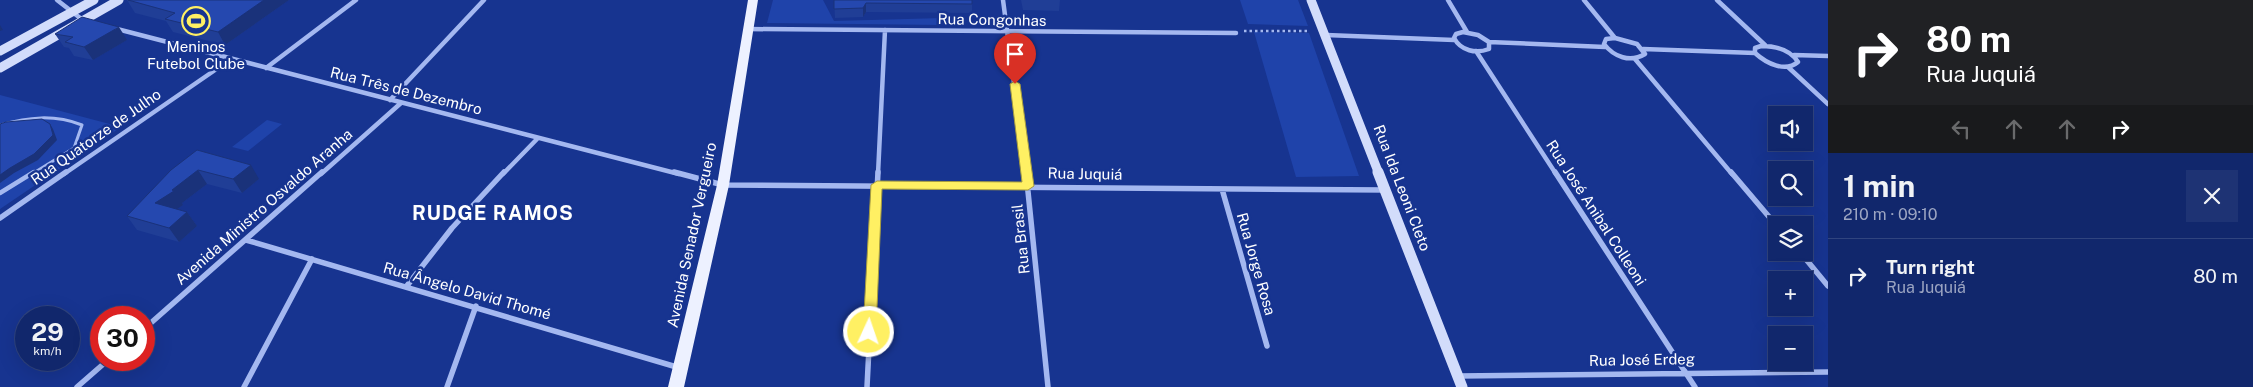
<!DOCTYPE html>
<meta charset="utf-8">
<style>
:root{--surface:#11276c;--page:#1e3374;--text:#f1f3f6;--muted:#9ca5c2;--line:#30447f}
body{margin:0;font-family:"Public Sans",sans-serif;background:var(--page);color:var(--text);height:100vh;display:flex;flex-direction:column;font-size:19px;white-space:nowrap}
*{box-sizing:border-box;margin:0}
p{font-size:16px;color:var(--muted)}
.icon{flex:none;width:28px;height:28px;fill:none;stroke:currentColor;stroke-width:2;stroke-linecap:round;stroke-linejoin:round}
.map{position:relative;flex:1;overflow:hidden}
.drawer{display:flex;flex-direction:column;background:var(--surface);width:425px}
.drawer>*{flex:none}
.guide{background:#202124;color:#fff;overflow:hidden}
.controls{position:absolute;left:1768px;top:106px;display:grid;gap:10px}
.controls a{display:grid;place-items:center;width:45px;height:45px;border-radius:0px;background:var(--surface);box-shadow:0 5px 20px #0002,0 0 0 1px var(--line);font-size:25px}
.speed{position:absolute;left:15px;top:306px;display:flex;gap:10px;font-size:25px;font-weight:700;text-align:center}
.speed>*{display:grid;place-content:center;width:65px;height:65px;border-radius:50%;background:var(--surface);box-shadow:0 5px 20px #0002,0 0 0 1px var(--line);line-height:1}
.speed small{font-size:12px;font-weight:400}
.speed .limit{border:8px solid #d22;background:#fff;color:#111}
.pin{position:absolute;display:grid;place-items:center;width:42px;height:42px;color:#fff;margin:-51px -21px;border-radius:50% 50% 50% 0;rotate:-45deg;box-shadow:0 0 5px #0007}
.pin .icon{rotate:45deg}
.me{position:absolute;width:55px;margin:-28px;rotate:3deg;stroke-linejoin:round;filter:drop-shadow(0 0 4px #0008)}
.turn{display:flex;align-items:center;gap:18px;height:105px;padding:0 15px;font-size:22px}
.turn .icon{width:65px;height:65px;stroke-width:2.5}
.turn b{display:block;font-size:35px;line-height:42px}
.lanes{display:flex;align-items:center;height:48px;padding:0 15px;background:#0003;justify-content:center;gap:25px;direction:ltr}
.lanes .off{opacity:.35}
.round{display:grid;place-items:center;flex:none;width:52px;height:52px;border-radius:0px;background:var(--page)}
.summary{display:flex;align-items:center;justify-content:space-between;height:85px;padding:0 15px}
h1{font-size:30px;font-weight:700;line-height:38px}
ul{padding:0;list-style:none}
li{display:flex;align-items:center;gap:15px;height:75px;padding:0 15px;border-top:1px solid var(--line)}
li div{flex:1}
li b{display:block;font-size:19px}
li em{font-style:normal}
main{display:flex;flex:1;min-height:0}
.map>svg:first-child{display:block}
.green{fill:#1f43aa}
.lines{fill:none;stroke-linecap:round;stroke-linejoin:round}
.path{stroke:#a4b8f0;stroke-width:2.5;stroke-dasharray:2.5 3;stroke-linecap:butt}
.lane-far1{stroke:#a4b8f0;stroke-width:3}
.lane{stroke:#a4b8f0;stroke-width:4.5}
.street-far1{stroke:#a4b8f0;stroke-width:4.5}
.street{stroke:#a4b8f0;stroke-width:5.5}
.secondary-far1{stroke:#d2dcfb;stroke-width:9}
.secondary{stroke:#d2dcfb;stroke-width:11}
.primary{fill:#edf1ff;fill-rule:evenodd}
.wall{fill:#203e96}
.shaded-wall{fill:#1a327a}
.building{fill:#2548af;stroke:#1a327a}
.route{fill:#fff063;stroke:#a69c40}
.labels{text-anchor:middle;stroke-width:5;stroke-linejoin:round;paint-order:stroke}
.street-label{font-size:15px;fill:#fff;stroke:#173490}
.poi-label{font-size:15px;fill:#fff;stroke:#173490}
.district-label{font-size:20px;font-weight:bold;letter-spacing:1px;fill:#fff;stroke:#173490}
</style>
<main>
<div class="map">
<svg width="1828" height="387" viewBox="0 0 1828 387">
<rect width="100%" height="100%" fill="#173490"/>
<path class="green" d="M773,0H823L834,21L943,18L945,25L767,23Z
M1240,0H1298L1308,26L1248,24Z
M1254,32L1309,33L1359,176L1296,177Z
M0,95L121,127L0,209Z
M267,120L282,124L248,151L232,147Z"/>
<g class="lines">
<path class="path" d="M1244,31H1310"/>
<path class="lane-far1" d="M0,125C28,117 54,114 82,125L74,148L32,174"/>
<path class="lane" d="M0,193L34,172"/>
<path class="street-far1" d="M57,0L84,21
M1003,0L1026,174
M1448,0L1467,32
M1584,0L1615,38
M1717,0L1765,45
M117,29L679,174
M748,29L1236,33
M1463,32L1478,35L1489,42V49C1476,54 1461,51 1454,38L1456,34Z
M1326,35L1454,40
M1615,38L1637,44L1645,54C1630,63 1614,57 1604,44L1606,39Z
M1489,42L1605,47
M1761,46C1776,46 1790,49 1798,62C1785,73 1766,63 1755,53V48Z
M1643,49L1755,53
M1476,51L1556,174
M1794,55L1828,56
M1635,59L1732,174
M1788,67L1828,104
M266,68L356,0
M390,100L484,0
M64,174L231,59
M321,174L401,103
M503,174L538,138
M878,174L885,30"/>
<path class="street" d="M674,172L723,185L1386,190
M1026,172L1048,387
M1555,172L1695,387
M1731,172L1776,225
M1222,189L1267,346
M0,218L66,172
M246,240L680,368
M1800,252L1828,286
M406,287L452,228L504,172
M144,329L322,172
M1458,376L1828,372
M77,387L108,360
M244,387L312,259
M447,387L476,306
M867,387L878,172"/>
<path class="secondary-far1" d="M1311,0L1379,174
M0,51L94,0
M0,68L119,0"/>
<path class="secondary" d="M1378,172L1462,387"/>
<path class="primary" d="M748,0H758L729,185L684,387H668L717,185Z"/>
</g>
<path class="wall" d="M127,0H289L225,45L173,32L166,21L135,13Z
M834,0L972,4V13L866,12L863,17L835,18Z
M1021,0H1060L1059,11L1023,10Z
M55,34L127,40L93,60L74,56L69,48L64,47Z
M197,150L259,179L242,193L207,184L182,203L183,205L177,209L187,212L197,226L179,242L137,230L127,216Z"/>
<path class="shaded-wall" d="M264,0H289L225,45L218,32Z
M866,3V12L863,17V8Z
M0,25L3,30L0,31Z
M119,27L127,40L93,60L84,47Z
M50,124L53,129L57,140L38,160L14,173L0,183V175Z
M251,165L259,179L242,193L233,179Z
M198,170L207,184L182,203L183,205L165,217L155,203Z
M187,212L197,226L179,242L169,228Z"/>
<path class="building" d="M128,0H264L218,32L165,19L175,13Z
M834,0H972V4L866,3L863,8L834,9Z
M82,17L119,27L84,47L65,42L73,37L55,34Z
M42,119L50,124L53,135L34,154L10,168L0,175V124L6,122Z
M197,150L251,165L233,179L198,170L172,190L174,191L155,203L187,212L169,228L127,216L171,170Z"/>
<path class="route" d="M1015,81L1020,84L1034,186L1028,190L882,189L876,332L874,335H865L863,332L871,185L877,181L1022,182L1010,84Z"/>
<defs>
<symbol id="stadium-ring" viewBox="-11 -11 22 22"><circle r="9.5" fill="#173490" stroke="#fff063" stroke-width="1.5"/><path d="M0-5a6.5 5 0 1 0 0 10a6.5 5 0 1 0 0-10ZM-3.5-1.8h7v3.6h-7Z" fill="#fff063"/></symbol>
</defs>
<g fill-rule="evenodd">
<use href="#stadium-ring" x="180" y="5" width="32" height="32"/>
</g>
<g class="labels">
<g class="street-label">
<text transform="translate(992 20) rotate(1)" y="5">Rua Congonhas</text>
<text transform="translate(406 91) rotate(14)" y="5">Rua Três de Dezembro</text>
<text transform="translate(96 137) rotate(-35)" y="5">Rua Quatorze de Julho</text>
<text transform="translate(1085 174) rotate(1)" y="5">Rua Juquiá</text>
<text transform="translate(1402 188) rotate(69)" y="5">Rua Ida Leoni Cleto</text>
<text transform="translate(264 207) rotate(-41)" y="5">Avenida Ministro Osvaldo Aranha</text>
<text transform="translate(1596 213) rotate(57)" y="5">Rua José Anibal Colleoni</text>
<text transform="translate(692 235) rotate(-78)" y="5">Avenida Senador Vergueiro</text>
<text transform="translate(1021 239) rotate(-96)" y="5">Rua Brasil</text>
<text transform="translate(1256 264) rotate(74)" y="5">Rua Jorge Rosa</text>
<text transform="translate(467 291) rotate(16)" y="5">Rua Ângelo David Thomé</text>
<text transform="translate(1642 360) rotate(-1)" y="5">Rua José Erdeg</text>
</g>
<g class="poi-label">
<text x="196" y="52">Meninos<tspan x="196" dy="17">Futebol Clube</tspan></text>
</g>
<g class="district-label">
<text x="493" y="220">RUDGE RAMOS</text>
</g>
</g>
</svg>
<div class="controls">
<a><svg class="icon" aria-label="sound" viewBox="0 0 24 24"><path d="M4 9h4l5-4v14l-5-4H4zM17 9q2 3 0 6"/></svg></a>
<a><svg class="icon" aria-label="search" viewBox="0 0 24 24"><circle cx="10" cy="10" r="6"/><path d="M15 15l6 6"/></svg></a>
<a><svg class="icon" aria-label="layers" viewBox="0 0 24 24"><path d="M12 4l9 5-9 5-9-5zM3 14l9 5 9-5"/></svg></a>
<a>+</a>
<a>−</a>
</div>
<div class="speed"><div>29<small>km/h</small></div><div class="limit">30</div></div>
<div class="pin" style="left:1015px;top:84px;background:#d93025"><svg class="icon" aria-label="arrive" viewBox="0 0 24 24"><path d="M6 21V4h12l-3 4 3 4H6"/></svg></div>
<svg class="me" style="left:869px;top:332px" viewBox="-20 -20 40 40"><circle r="17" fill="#fff063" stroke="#fff" stroke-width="3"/><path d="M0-11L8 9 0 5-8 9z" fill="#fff"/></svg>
</div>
<section class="drawer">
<div class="guide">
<div class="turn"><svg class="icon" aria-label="right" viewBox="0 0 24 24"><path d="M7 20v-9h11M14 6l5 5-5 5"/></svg><div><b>80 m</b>Rua Juquiá</div></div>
<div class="lanes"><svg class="icon off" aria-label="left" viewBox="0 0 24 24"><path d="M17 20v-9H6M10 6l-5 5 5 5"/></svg><svg class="icon off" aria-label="ahead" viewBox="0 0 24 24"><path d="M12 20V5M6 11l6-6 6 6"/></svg><svg class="icon off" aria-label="ahead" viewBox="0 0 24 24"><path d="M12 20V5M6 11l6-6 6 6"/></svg><svg class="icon" aria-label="right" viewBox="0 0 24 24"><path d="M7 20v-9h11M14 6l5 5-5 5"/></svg></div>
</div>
<div class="summary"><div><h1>1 min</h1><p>210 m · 09:10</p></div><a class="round"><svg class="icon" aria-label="close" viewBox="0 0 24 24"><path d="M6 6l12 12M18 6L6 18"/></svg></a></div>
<ul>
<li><svg class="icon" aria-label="right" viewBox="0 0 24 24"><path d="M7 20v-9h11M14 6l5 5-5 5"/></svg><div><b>Turn right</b><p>Rua Juquiá</p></div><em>80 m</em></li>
</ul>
</section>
</main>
